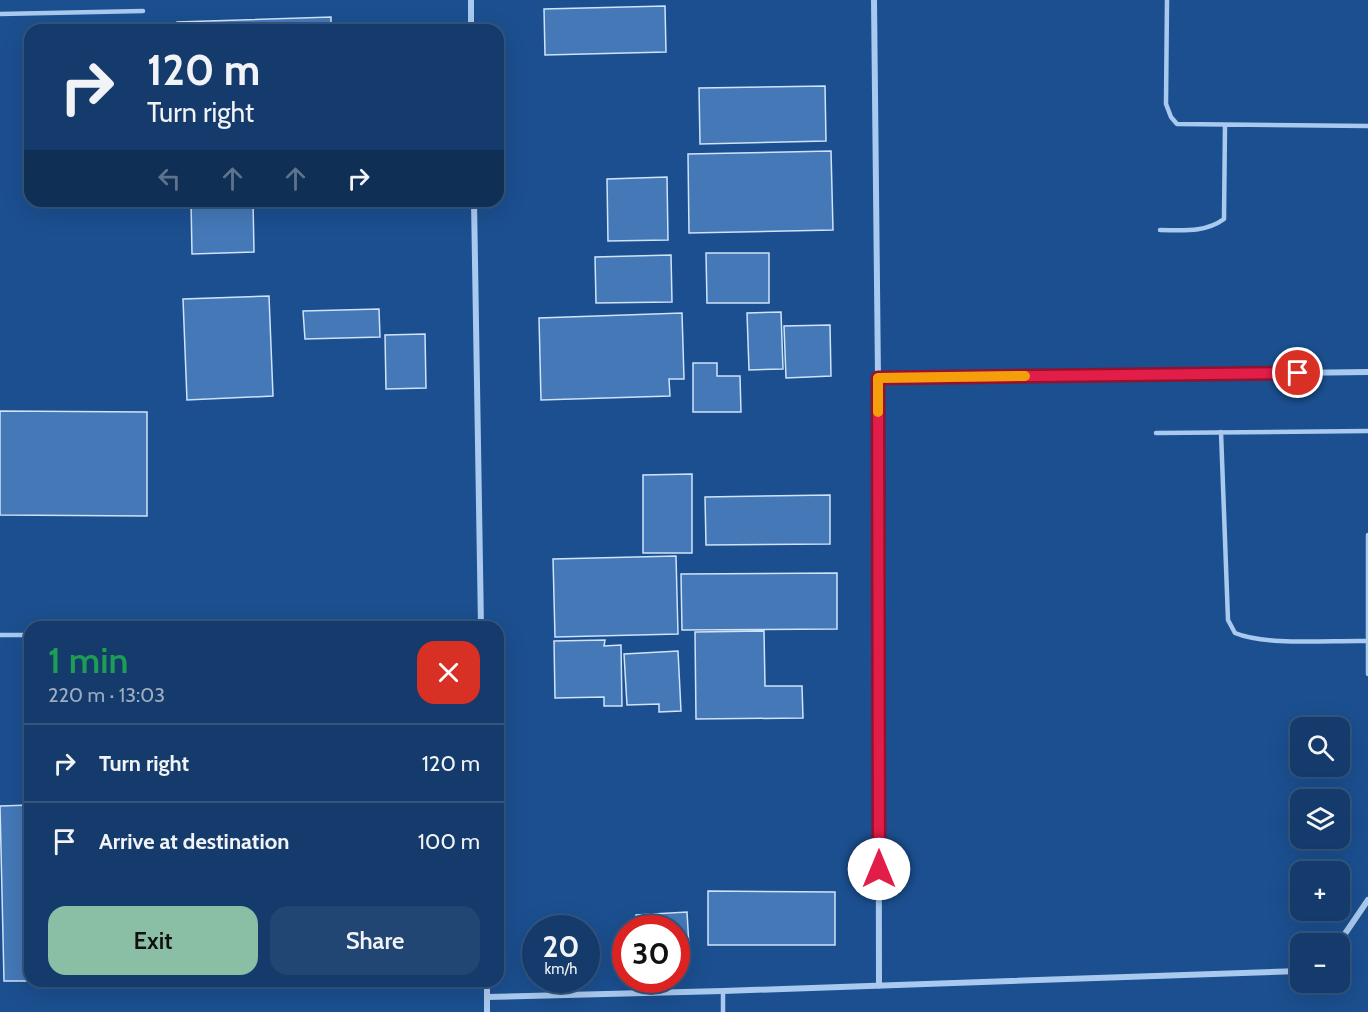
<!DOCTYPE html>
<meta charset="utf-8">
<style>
:root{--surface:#143b6b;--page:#214673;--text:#f1f3f6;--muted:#9dadc1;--line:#33557e;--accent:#8abfa5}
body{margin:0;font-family:Cabin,sans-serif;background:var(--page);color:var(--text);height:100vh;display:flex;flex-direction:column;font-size:22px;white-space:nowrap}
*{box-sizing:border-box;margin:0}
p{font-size:20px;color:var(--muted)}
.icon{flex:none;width:33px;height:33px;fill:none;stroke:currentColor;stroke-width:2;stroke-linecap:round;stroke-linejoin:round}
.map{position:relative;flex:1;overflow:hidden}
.side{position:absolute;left:24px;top:621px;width:480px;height:366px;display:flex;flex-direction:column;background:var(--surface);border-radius:18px;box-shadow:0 6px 24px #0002,0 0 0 2px var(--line)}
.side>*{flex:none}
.top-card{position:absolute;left:24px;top:24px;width:480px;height:183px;border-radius:18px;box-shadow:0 6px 24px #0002,0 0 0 2px var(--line);background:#143b6b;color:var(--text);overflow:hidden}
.fabs{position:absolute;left:1290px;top:717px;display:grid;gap:12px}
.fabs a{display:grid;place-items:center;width:60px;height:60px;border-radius:12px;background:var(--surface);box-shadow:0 6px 24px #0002,0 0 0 2px var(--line);font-size:30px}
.speed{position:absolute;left:522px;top:915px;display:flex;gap:12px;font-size:30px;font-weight:700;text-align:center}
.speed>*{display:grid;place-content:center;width:78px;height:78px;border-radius:50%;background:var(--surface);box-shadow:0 6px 24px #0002,0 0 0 2px var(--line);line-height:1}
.speed small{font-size:15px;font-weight:400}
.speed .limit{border:9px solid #d22;background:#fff;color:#111}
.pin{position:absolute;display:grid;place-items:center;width:51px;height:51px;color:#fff;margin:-26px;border:3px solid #fff;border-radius:50%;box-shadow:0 2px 6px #0007}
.me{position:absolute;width:66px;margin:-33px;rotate:0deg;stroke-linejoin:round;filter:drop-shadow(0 0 4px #0008)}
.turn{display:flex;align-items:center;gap:21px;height:126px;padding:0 24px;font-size:27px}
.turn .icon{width:78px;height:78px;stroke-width:2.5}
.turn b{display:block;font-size:42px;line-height:51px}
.lanes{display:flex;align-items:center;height:57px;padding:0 24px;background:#0003;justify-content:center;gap:30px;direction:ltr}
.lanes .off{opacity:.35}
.round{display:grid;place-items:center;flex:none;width:63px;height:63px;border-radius:18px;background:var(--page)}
.overview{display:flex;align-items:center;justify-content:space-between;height:102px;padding:0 24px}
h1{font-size:36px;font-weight:600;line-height:45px;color:#1e9e55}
.button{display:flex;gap:12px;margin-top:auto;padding:12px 24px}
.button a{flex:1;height:69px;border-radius:18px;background:var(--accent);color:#111;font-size:24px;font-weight:600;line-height:69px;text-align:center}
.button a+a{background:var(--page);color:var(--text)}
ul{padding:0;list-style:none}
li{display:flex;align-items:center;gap:18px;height:78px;padding:0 24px;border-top:2px solid var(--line)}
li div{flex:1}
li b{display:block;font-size:22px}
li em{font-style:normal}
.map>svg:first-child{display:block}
.building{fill:#4478b7;stroke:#cfe3fa;stroke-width:1.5}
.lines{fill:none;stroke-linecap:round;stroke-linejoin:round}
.lane{stroke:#a9c9ee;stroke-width:4.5}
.street{stroke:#a9c9ee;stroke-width:6}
.route-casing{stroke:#92132f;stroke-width:15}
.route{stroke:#e11d48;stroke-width:10}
.slow{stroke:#f59e0b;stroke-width:10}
</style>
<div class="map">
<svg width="1368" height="1012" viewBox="0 0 1368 1012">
<rect width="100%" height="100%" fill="#1b4f8f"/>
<path class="building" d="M665,6L666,52L545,55L544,9Z
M331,17V30H177V22Z
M825,86L826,141L700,144L699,88Z
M831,151L833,230L689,233L688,154Z
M667,177L668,240L608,241L607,179Z
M191,201H253L254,252L192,254Z
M706,253H769V303H707Z
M671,255L672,302L596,303L595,257Z
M269,296L273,396L187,400L183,299Z
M379,309L380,337L305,339L303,311Z
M781,312L783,369L749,370L747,313Z
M682,313L684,379H669L670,396L541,400L539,318Z
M830,325L831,376L786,378L784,326Z
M425,334L426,388L386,389L385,335Z
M693,363H717V376H740L741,412H693Z
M0,411L147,412V516L0,515Z
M692,474V553H643V475Z
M830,495V544L706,545L705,497Z
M676,556L678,634L555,637L553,559Z
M837,573V629L682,630L681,574Z
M764,631L765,686H802L803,718L696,719L695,632Z
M605,640L604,646L621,645L622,706H604V697L555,698L554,641Z
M678,651L681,711L659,712V704L627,705L624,654Z
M30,805V981H4L0,806Z
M708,891L835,892V945H708Z
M687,912L690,963L676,964V928H637L636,915Z"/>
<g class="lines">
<path class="lane" d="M1167,0L1166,104L1171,117L1177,124L1368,126
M0,14L143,11
M1160,230C1182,230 1205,233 1224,219L1225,125
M1221,432L1228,620L1235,633C1266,646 1330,640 1367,641
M1156,433L1368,431
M1368,535V674
M0,635H30
M723,991V1012"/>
<path class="street" d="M471,0V30
M874,0L878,378L879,986
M474,201L481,627
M878,378L1368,372
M1338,944L1368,900
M487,981V1012
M487,997L723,991L1300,971"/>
</g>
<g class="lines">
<defs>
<path id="route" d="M879,869L878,378L1298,373"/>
</defs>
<use href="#route" class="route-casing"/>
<use href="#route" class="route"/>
<path class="slow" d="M878,412V378L1025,376"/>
</g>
</svg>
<div class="fabs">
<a><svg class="icon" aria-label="search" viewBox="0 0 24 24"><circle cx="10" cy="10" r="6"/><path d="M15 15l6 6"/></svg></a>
<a><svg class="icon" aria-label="layers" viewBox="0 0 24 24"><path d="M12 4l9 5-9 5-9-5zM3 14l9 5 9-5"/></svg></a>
<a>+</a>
<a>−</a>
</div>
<div class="speed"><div>20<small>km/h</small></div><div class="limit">30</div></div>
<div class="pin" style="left:1298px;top:373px;background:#d93025"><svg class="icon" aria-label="arrive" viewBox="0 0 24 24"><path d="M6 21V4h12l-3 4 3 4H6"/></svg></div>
<svg class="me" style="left:879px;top:869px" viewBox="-20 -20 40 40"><circle r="19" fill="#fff"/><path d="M0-13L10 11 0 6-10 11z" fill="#e11d48"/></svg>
<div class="top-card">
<div class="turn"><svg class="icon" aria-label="right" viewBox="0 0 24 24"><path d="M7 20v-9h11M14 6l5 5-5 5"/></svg><div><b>120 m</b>Turn right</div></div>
<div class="lanes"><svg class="icon off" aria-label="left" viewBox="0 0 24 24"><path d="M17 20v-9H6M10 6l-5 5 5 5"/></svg><svg class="icon off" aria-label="ahead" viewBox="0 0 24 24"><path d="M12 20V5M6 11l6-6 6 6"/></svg><svg class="icon off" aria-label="ahead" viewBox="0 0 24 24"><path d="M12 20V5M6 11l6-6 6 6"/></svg><svg class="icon" aria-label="right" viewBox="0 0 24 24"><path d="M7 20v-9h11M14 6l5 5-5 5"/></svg></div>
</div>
<section class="side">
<div class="overview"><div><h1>1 min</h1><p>220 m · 13:03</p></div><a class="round" style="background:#d93025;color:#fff"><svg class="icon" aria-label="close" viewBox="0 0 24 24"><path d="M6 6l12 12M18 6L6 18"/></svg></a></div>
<ul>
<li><svg class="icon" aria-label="right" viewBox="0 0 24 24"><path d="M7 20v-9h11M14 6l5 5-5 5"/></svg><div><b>Turn right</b></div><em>120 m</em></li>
<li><svg class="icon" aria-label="arrive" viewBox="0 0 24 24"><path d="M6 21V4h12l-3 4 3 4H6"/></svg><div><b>Arrive at destination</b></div><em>100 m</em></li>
</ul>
<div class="button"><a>Exit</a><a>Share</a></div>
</section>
</div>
